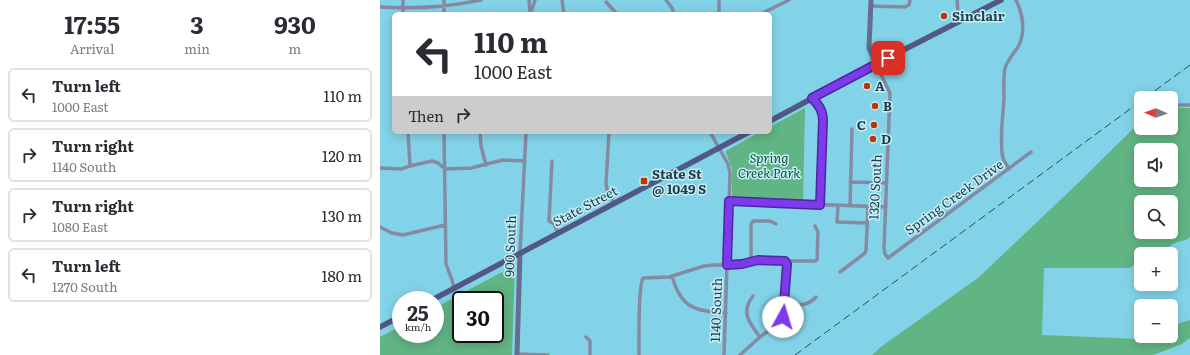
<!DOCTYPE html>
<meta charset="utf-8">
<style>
:root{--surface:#fff;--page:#f2f2f3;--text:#2b2b33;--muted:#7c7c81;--line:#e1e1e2}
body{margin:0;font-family:Literata,serif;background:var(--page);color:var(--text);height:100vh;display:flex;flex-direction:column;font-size:15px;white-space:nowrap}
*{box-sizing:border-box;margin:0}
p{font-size:13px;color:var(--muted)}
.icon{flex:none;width:22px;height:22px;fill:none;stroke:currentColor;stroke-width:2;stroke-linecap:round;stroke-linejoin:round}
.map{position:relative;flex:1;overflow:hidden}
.sheet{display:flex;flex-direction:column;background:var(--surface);width:380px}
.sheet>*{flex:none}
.banner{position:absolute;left:12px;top:12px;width:380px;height:122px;border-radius:6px;box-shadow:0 2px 10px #0003;background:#fff;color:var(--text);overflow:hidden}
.needle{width:26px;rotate:272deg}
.fabs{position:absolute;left:754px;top:91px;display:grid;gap:8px}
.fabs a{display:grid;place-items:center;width:44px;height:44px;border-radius:6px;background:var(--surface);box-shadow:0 2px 10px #0003;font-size:20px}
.speed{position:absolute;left:12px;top:291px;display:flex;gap:8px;font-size:20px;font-weight:700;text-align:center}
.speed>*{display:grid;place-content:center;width:52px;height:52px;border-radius:50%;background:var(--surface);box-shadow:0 2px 10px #0003;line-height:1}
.speed small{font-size:10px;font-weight:400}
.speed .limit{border:2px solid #111;border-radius:6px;background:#fff;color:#111}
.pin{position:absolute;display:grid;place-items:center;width:34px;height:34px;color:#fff;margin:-17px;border-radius:8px;box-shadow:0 2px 6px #0006}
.me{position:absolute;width:44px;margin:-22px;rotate:6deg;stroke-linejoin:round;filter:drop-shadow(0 0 3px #0008)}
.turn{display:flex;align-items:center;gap:14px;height:84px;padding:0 16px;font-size:18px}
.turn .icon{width:52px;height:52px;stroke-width:2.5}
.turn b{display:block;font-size:28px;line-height:34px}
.then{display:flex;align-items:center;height:38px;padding:0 16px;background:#0003;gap:8px;font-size:15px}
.eta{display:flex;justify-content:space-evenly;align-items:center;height:68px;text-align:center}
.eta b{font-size:24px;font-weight:700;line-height:28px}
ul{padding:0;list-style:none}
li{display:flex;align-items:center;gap:12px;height:54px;margin:0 8px 6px;padding:0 8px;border:2px solid var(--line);border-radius:6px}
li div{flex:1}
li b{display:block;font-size:15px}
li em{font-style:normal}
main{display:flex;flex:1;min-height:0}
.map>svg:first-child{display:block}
.green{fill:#61b484;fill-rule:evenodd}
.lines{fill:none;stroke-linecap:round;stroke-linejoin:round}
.street{stroke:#858aa3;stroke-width:3.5}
.secondary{stroke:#676d91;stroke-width:5}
.primary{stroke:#525884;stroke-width:5.5}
.rail{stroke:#274e58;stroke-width:1;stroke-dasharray:8 4;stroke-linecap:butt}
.route-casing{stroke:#51269a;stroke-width:10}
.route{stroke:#7c3aed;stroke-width:7}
.poi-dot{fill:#bd3500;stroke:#c7edf8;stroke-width:1.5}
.labels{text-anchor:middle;stroke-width:3;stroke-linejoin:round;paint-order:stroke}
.poi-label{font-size:13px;font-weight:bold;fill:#1c3e46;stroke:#c7edf8;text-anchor:start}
.park-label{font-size:13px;font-style:italic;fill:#0a5734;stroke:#c7edf8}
.street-label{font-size:13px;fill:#1c3e46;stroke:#c7edf8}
</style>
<main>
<section class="sheet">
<div class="eta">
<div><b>17:55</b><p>Arrival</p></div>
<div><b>3</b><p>min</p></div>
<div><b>930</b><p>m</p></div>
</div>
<ul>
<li><svg class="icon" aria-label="left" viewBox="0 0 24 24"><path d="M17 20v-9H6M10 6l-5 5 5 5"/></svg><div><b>Turn left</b><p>1000 East</p></div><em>110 m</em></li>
<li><svg class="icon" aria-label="right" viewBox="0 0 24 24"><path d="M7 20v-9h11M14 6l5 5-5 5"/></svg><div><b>Turn right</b><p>1140 South</p></div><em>120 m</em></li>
<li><svg class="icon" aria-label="right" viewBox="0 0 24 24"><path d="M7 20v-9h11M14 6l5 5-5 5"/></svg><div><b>Turn right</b><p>1080 East</p></div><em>130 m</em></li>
<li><svg class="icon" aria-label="left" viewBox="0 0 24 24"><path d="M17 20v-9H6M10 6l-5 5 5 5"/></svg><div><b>Turn left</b><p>1270 South</p></div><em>180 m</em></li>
</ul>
</section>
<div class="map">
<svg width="810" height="355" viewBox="0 0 810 355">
<rect width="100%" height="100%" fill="#83d3e8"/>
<path class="green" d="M425,108L423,200L352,198V168L346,153V151L380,132H390V127Z
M791,108H810V236L808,239L795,243L775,254H761V262L749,268H664L662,335L760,339L765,336H791V326L810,320V338L802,344L773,355H492L502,346L598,278L695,186L761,121V128H791ZM761,150H791V180H761ZM761,202H791V232H761Z
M135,265L132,355H0V337L21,326V334H55V308ZM81,300H115V334H81Z"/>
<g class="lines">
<path class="street" d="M23,0V14
M149,0L150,14
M182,0L184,14
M286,0L292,8L293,11L292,14
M577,0L578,12L581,21
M226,2L237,14
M491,6L525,7L529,5L530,0
M0,7C34,9 68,7 101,0
M151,12L155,0
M64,14V0
M339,14V0
M381,14L409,0
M496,64L510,93L504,248L505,254L508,258L651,152
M433,98C438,104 442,109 443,116L440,205
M791,105H810
M28,132L30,166
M64,132L66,264L72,280L74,288
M100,132L101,146L106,165
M229,132L226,183L227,190L234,203
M330,132L348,164L350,173L344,355
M172,161L169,221L174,224L178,233
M0,168L21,169L30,166L52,161L58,163L65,169L91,168L123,160L145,161
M629,169C627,165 624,161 623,158C619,141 623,116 624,99C624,89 623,78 625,68C628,60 633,54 638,47C646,33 643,14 636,0
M470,182L507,183
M349,201L506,207
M458,206L457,222L487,223
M470,206L472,129
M0,227L12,233L23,235L65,225
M140,253L146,132
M371,261V225L373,221H390L396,224
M460,272L485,253L486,250L488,207
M292,276C301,309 316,311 346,313
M373,296C360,312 370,324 380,337
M405,304C417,305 427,307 436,297
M206,337L210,341V355
M137,354L168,355
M259,355C259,342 258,286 263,278L289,277L324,266L334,265H358L378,260L405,261H435L437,260L438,232L435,226
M360,355L380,337L399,323L403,317L407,264L405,261"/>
<path class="secondary" d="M491,0L489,48L496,64
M137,355L140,253"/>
<path class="primary" d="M390,121L496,64L621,0
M52,300L369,132
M0,327L21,316"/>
<path class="rail" d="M765,98L810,65
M415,355L761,101"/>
</g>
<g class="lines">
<defs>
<path id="route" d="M403,317L407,264L405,261L378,260L362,264L347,265L349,201L440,205L443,121C443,111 439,105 432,98L508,58"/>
</defs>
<use href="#route" class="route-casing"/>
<use href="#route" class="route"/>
</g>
<g class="poi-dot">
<circle cx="564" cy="16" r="4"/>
<circle cx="487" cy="86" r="4"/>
<circle cx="495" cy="106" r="4"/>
<circle cx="494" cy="125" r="4"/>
<circle cx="493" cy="139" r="4"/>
<rect x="260" y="177" width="8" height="8" rx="2"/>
</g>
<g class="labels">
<g class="poi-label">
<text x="572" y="21">Sinclair</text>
<text x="495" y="91">A</text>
<text x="503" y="111">B</text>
<text x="486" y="130" text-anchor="end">C</text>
<text x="501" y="144">D</text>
<text x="272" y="179">State St<tspan x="272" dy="15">@ 1049 S</tspan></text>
</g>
<g class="park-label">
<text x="389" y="163">Spring<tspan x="389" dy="15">Creek Park</tspan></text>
</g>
<g class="street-label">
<text transform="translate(495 187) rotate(-87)" y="5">1320 South</text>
<text transform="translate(574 197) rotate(-36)" y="5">Spring Creek Drive</text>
<text transform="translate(205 206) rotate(-28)" y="5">State Street</text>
<text transform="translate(130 246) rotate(-88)" y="5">900 South</text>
<text transform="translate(336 310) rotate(-88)" y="5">1140 South</text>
</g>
</g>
</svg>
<div class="fabs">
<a><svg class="needle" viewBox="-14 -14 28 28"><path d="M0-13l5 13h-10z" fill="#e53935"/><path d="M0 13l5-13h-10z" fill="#7c7c81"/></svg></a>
<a><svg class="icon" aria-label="sound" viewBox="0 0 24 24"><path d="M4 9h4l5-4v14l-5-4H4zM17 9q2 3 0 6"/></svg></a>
<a><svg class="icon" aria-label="search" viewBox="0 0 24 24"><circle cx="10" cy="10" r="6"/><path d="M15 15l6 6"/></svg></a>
<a>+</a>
<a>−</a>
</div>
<div class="speed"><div>25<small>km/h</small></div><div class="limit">30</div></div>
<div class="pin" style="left:508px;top:58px;background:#d93025"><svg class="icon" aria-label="arrive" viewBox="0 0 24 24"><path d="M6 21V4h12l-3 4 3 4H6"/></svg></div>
<svg class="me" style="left:403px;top:317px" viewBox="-20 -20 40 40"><circle r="19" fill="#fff"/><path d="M0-13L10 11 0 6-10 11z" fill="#7c3aed"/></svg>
<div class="banner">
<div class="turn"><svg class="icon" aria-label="left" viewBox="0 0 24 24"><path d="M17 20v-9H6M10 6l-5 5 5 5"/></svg><div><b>110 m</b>1000 East</div></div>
<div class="then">Then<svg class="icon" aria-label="right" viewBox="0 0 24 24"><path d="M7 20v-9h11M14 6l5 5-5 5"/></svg></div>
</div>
</div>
</main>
